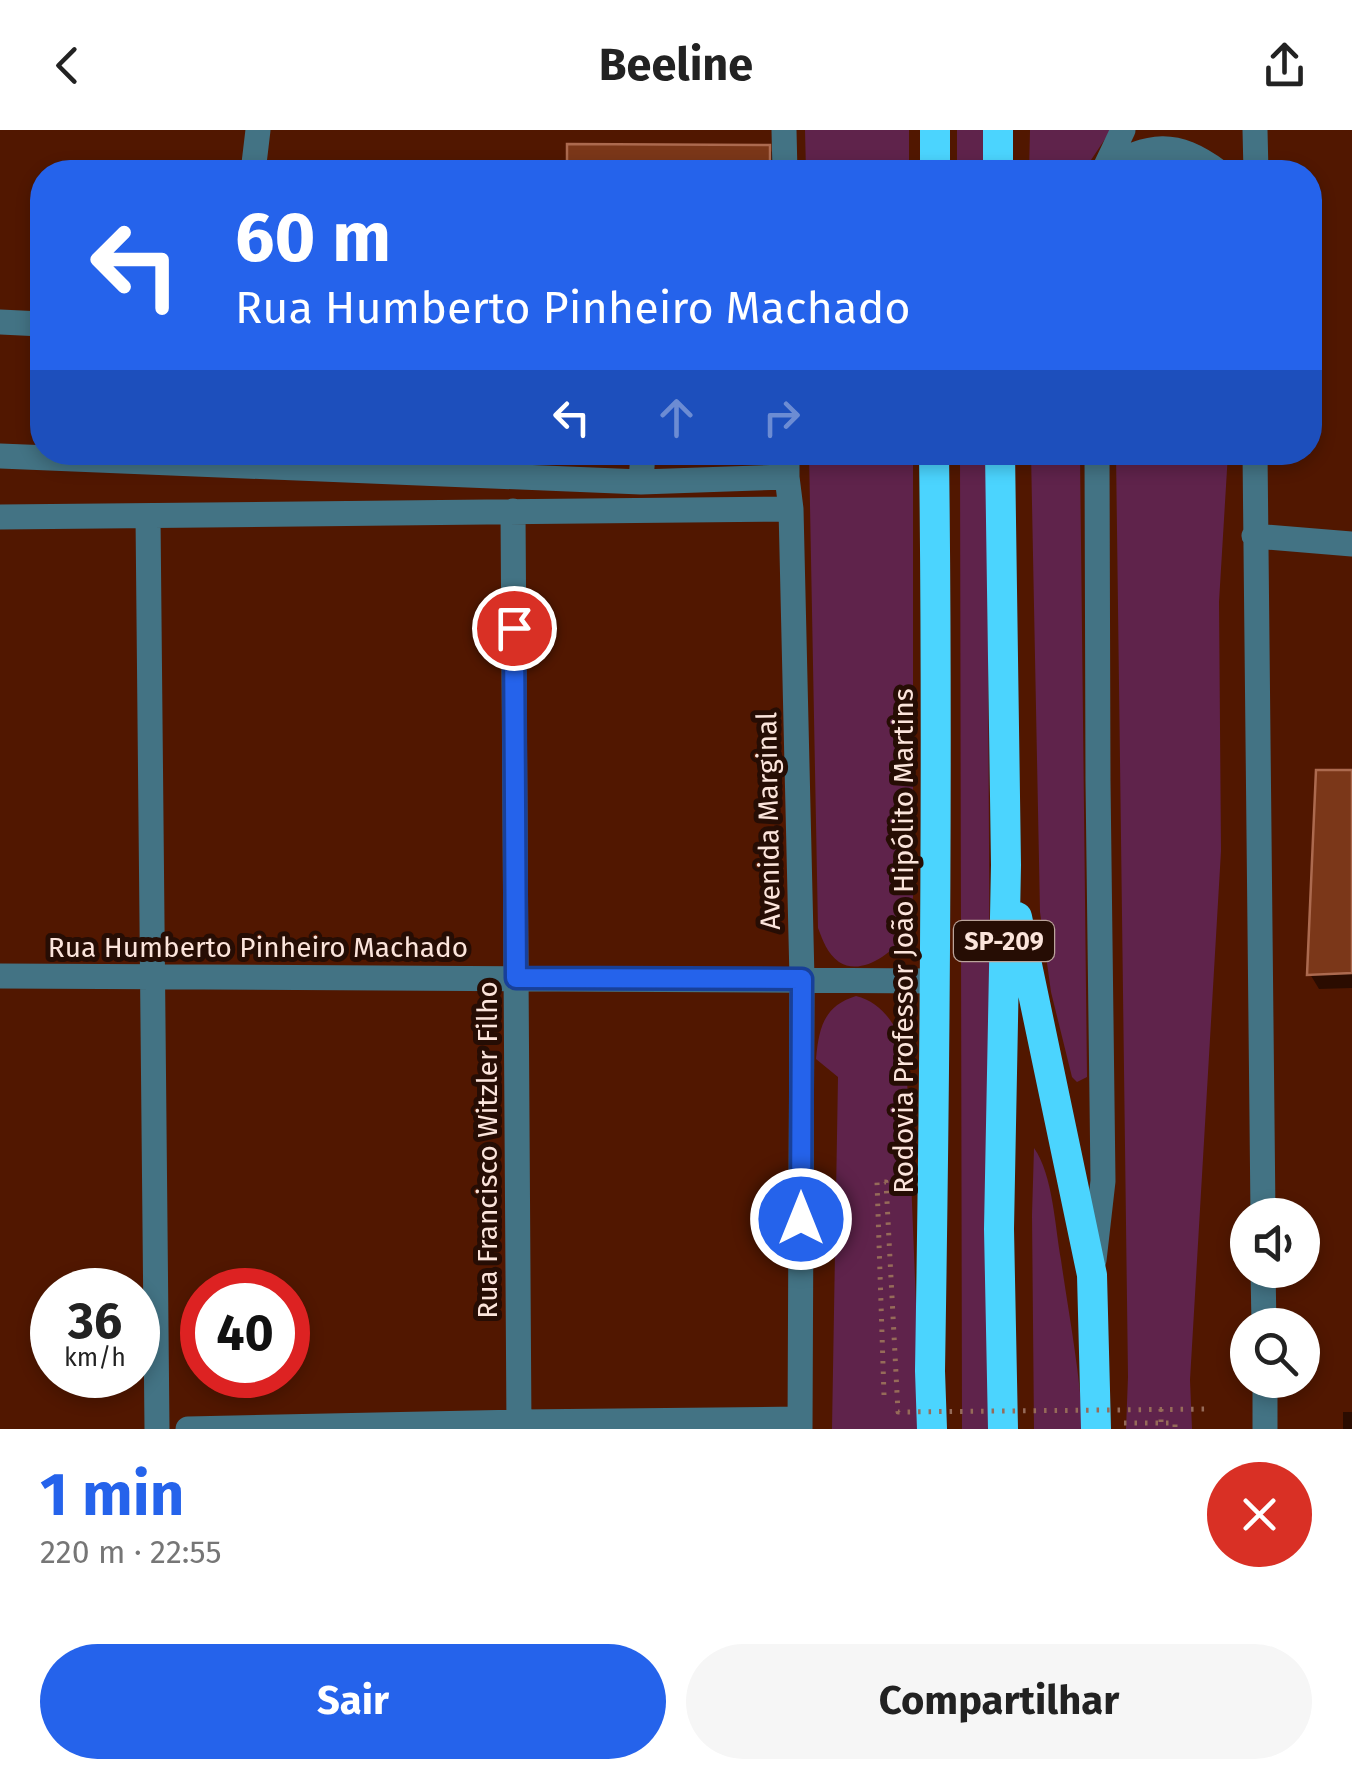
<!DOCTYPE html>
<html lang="pt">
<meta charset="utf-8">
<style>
:root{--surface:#fff;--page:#f6f6f6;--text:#222;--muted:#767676;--accent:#2563eb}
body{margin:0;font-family:"Fira Sans",sans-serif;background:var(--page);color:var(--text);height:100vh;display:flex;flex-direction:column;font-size:38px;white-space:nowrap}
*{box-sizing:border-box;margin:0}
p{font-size:32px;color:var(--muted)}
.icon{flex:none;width:55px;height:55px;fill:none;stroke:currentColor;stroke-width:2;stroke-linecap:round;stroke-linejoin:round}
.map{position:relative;height:1299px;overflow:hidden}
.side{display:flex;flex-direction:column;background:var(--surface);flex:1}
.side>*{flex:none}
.top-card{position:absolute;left:30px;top:30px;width:1292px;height:305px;border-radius:40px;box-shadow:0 5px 15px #0003;background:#2563eb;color:#fff;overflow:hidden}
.tools{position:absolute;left:1230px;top:1068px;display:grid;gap:20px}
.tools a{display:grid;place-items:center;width:90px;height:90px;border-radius:50%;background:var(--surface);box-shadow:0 5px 15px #0003;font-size:50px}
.speed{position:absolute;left:30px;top:1138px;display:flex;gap:20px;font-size:50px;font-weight:700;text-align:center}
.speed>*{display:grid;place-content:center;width:130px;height:130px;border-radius:50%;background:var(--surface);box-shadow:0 5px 15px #0003;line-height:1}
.speed small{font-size:25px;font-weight:400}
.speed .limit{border:15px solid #d22;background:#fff;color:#111}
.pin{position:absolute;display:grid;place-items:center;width:85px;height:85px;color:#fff;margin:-42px;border:5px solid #fff;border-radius:50%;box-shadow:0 2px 10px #0007}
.me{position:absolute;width:110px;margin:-55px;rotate:0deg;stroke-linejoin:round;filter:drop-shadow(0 0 8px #0008)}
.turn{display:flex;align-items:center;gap:35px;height:210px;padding:0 40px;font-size:45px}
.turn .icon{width:130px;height:130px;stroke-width:2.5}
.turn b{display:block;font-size:70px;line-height:85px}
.lanes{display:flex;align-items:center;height:95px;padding:0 40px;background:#0003;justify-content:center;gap:50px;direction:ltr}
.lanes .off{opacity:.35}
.round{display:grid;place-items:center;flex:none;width:105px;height:105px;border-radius:52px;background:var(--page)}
.head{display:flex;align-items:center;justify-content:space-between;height:170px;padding:0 40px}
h1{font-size:60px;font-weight:700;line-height:75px;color:var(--accent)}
.cta{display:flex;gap:20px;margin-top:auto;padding:20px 40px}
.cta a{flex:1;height:115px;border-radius:60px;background:var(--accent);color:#fff;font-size:40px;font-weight:700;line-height:115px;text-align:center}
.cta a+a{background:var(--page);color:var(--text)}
header{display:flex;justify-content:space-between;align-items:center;height:130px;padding:0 40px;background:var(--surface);font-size:45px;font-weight:700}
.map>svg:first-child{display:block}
.green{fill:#5f234b}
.shadow{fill:#0007}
.building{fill:#7b3719;stroke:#ac6a4f;stroke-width:2.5}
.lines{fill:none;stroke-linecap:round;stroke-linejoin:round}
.path{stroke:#966b59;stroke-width:5;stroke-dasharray:2.5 8;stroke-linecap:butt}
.minor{stroke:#437384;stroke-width:25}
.highway{stroke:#4bd4fe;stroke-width:30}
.path-bridge{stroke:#966b59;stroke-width:5;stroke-dasharray:2.5 8;stroke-linecap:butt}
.route-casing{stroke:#184099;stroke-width:25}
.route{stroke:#2563eb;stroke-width:18}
.labels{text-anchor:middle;stroke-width:10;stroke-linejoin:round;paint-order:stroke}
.shield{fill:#260d04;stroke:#bba49a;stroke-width:2.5}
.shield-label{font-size:25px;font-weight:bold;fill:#fbe4db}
.street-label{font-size:28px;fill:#fbe4db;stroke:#260d04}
</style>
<header><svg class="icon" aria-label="back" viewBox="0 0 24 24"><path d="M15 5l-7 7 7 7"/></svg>Beeline<svg class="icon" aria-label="share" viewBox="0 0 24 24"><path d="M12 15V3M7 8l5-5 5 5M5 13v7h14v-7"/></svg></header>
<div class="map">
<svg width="1352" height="1299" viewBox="0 0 1352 1299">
<rect width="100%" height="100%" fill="#511700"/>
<path class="green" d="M805,0H909V42H806Z
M957,0H984V42H957Z
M1030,0H1111L1089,33L1087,42H1029Z
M809,323H913V767C910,781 909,795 902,807C891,825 860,846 839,832C827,823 823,811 818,798Z
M960,323H987L992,1299H962Z
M1031,323H1080L1087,947L1077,952L1072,947L1051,862L1040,782Z
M1116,323H1228L1219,472L1221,721L1190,1250L1192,1299H1126L1128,1247Z
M856,866C884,873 897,897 906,923L921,1299H832L838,947L816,929C819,897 824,876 856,866Z
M1034,1018C1053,1045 1055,1097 1061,1130C1069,1186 1080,1242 1083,1299H1034L1032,1085Z"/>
<path class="shadow" d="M569,17H769L778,33V42H569Z
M1352,642V858L1319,859L1310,844Z
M1343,1282H1352V1299H1343Z"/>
<path class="building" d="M567,14L770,15V42H567Z
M1316,640H1352V843L1307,845Z"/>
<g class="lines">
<path class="path" d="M1124,1293H1175V1299"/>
<path class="minor" d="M784,0L785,42
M1255,0L1256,42
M1104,39C1151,14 1174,9 1219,42
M253,42L258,0
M1103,42L1123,0
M0,192L42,194
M787,322V347L791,379L802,849L800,1299
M1255,322L1263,1085
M0,326L641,352L787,347
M641,352L643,322
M513,381L519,1299
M148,386L157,1299
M0,387L791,379
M1254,406L1352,414
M0,846L936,851
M1094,1130L1103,1051L1098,651L1097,322
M1263,1140L1264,1195
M1265,1250V1299
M188,1299L519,1292L800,1289"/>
<path class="highway" d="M935,42V0
M998,42V0
M1000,322L1006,735L999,1099L1003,1299
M1017,787L1092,1145L1096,1299
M932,1299L930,1241C935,935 938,629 934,322"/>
<path class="path-bridge" d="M884,1265L877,1052H886L898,1282L1212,1279
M1161,1279V1299"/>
</g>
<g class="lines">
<defs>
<path id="route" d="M514,498L516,848L802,849L801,1089"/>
</defs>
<use href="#route" class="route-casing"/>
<use href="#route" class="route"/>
</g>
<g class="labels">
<rect class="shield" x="954" y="791" width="100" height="40" rx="8"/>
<g class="shield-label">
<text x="1004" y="820">SP-209</text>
</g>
<g class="street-label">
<text transform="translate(768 691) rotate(-91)" y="10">Avenida Marginal</text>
<text transform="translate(903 811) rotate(-90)" y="10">Rodovia Professor João Hipólito Martins</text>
<text x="258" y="827">Rua Humberto Pinheiro Machado</text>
<text transform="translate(487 1020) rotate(-90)" y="10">Rua Francisco Witzler Filho</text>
</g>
</g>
</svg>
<div class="tools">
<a><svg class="icon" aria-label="sound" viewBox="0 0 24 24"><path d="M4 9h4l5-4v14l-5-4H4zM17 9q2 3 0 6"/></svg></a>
<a><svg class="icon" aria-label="search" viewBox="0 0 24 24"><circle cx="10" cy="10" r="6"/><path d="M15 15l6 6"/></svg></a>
</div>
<div class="speed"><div>36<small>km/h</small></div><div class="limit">40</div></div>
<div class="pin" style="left:514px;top:498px;background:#d93025"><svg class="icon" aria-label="arrive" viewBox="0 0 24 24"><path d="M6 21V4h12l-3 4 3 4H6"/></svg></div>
<svg class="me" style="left:801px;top:1089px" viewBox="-20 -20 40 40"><circle r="17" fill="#2563eb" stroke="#fff" stroke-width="3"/><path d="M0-11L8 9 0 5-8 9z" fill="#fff"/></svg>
<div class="top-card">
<div class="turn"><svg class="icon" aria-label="left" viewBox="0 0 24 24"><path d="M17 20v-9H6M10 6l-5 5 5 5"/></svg><div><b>60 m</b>Rua Humberto Pinheiro Machado</div></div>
<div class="lanes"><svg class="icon" aria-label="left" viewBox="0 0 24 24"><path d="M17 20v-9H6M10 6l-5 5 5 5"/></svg><svg class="icon off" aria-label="ahead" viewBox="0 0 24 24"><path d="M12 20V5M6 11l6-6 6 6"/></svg><svg class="icon off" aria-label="right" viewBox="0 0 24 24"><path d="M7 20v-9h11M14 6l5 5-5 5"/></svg></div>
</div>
</div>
<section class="side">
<div class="head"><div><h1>1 min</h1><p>220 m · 22:55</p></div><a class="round" style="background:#d93025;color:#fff"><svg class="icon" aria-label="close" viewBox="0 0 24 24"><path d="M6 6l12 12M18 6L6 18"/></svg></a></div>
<div class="cta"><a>Sair</a><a>Compartilhar</a></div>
</section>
